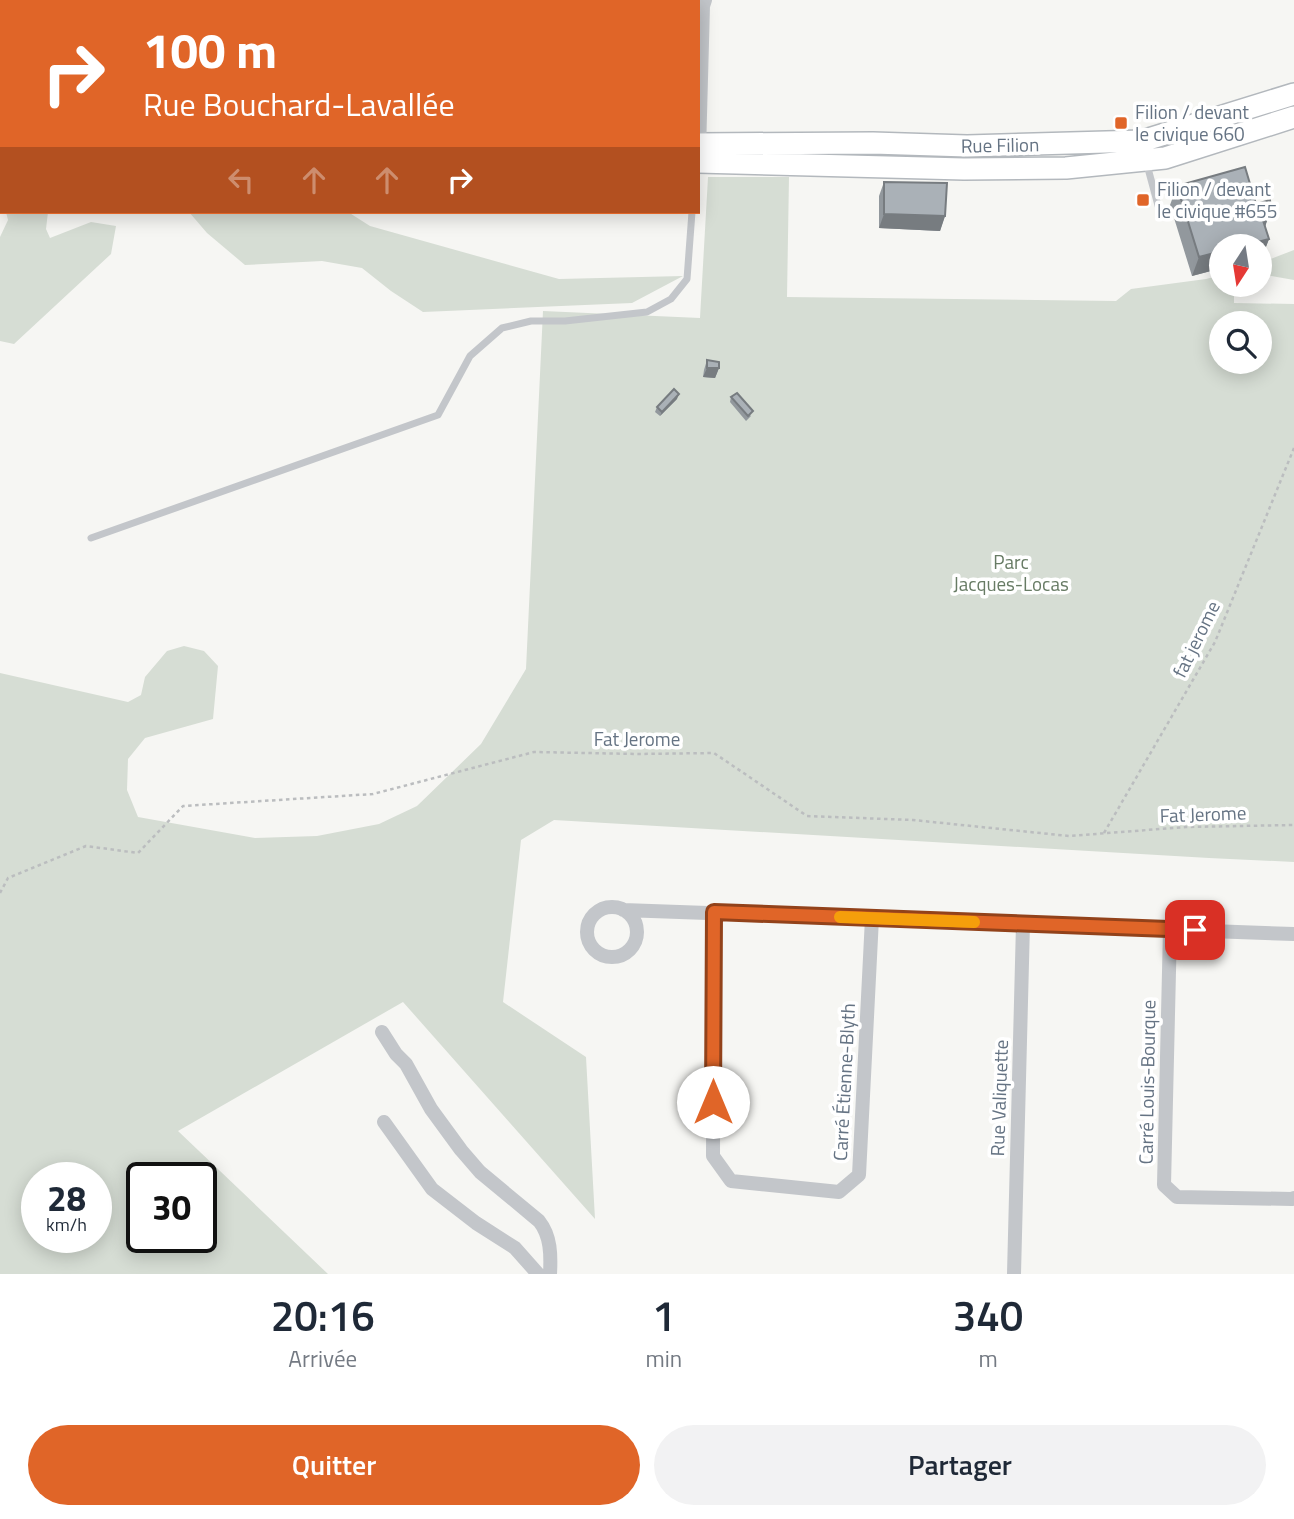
<!DOCTYPE html>
<html lang="fr">
<meta charset="utf-8">
<style>
:root{--surface:#fff;--page:#f2f2f3;--text:#1f2937;--muted:#747a83;--accent:#e06528}
body{margin:0;font-family:"Titillium Web",sans-serif;background:var(--page);color:var(--text);height:100vh;display:flex;flex-direction:column;font-size:26px;white-space:nowrap}
*{box-sizing:border-box;margin:0}
p{font-size:23px;color:var(--muted)}
.icon{flex:none;width:38px;height:38px;fill:none;stroke:currentColor;stroke-width:2;stroke-linecap:round;stroke-linejoin:round}
.map{position:relative;height:1274px;overflow:hidden}
.sheet{display:flex;flex-direction:column;background:var(--surface);flex:1}
.sheet>*{flex:none}
.banner{position:absolute;left:0px;top:0px;width:700px;height:214px;box-shadow:0 4px 18px #0003;background:#e06528;color:#fff;overflow:hidden}
.needle{width:46px;rotate:192deg}
.tools{position:absolute;left:1209px;top:234px;display:grid;gap:14px}
.tools a{display:grid;place-items:center;width:63px;height:63px;border-radius:50%;background:var(--surface);box-shadow:0 4px 18px #0003;font-size:35px}
.speed{position:absolute;left:21px;top:1162px;display:flex;gap:14px;font-size:35px;font-weight:700;text-align:center}
.speed>*{display:grid;place-content:center;width:91px;height:91px;border-radius:50%;background:var(--surface);box-shadow:0 4px 18px #0003;line-height:1}
.speed small{font-size:18px;font-weight:400}
.speed .limit{border:4px solid #111;border-radius:10px;background:#fff;color:#111}
.pin{position:absolute;display:grid;place-items:center;width:60px;height:60px;color:#fff;margin:-30px;border-radius:14px;box-shadow:0 4px 10px #0006}
.me{position:absolute;width:77px;margin:-38px;rotate:0deg;stroke-linejoin:round;filter:drop-shadow(0 0 5px #0008)}
.turn{display:flex;align-items:center;gap:24px;height:147px;padding:0 28px;font-size:32px}
.turn .icon{width:91px;height:91px;stroke-width:2.5}
.turn b{display:block;font-size:49px;line-height:60px}
.lanes{display:flex;align-items:center;height:66px;padding:0 28px;background:#0003;justify-content:center;gap:35px;direction:ltr}
.lanes .off{opacity:.35}
.eta{display:flex;justify-content:space-evenly;align-items:center;height:119px;text-align:center}
.eta b{font-size:42px;font-weight:600;line-height:49px}
.action{display:flex;gap:14px;margin-top:auto;padding:14px 28px}
.action a{flex:1;height:80px;border-radius:42px;background:var(--accent);color:#fff;font-size:28px;font-weight:600;line-height:80px;text-align:center}
.action a+a{background:var(--page);color:var(--text)}
.map>svg:first-child{display:block}
.green{fill:#d6ddd4;fill-rule:evenodd}
.lines{fill:none;stroke-linecap:round;stroke-linejoin:round}
.secondary-casing{stroke:#b3b8bd;stroke-width:24}
.path{stroke:#bbbdbf;stroke-width:2.5;stroke-dasharray:3.5 3.5;stroke-linecap:butt}
.lane{stroke:#c3c6ca;stroke-width:7}
.street{stroke:#c3c6ca;stroke-width:14}
.secondary{stroke:#fff;stroke-width:21}
.wall{fill:#92989d}
.shaded-wall{fill:#777c80}
.building{fill:#aab1b7;stroke:#777c80;stroke-width:2}
.route-casing{stroke:#92421a;stroke-width:18}
.route{stroke:#e06528;stroke-width:12}
.slow{stroke:#f59e0b;stroke-width:12}
.poi-dot{fill:#e06528;stroke:#fff;stroke-width:2.5}
.labels{text-anchor:middle;stroke-width:7;stroke-linejoin:round;paint-order:stroke}
.poi-label{font-size:19px;fill:#657383;stroke:#fff;text-anchor:start}
.street-label{font-size:19px;fill:#657383;stroke:#fff}
.park-label{font-size:19px;fill:#677b64;stroke:#fff}
</style>
<div class="map">
<svg width="1294" height="1274" viewBox="0 0 1294 1274">
<rect width="100%" height="100%" fill="#f6f6f3"/>
<path class="green" d="M0,0H164L165,2H2V198L0,197Z
M708,177H789L787,297L1116,301L1131,289L1206,279L1221,275L1222,285H1238L1234,290V303L1294,304V862L1209,858L554,820L521,840L503,1002L586,1057L595,1219L403,1002L178,1131L328,1274H0V673L128,702L141,695L145,677L167,651L184,646L204,651L218,666L213,719L145,738L128,759L127,790L138,817L255,838L317,836L379,824L417,806L481,744L526,669L543,311L700,318ZM1222,324H1260V362H1222ZM37,1178H96V1237H37ZM142,1178H201V1237H142Z
M6,212H48L46,229L50,238L91,222L116,226L111,254L14,344L0,341V237L8,220Z
M189,212H348L370,226L559,279L683,276L632,303L423,312L391,291L362,268L322,261L245,265L207,233Z
M1294,250V280L1260,274V263Z"/>
<g class="lines">
<defs>
<path id="secondary" d="M290,0L291,2
M318,0L319,2
M698,144L873,143L967,146L1142,141L1294,94
M698,162L964,169L1066,168L1165,158L1294,117"/>
</defs>
<use href="#secondary" class="secondary-casing"/>
<path class="path" d="M1104,833L1215,642L1294,448
M0,893L8,878L86,846L138,853L183,806L373,794L534,752L638,754L714,753L807,816L913,820L1069,836L1186,827L1294,825"/>
<path class="lane" d="M411,2V0
M1146,161L1159,209
M91,538L438,415L470,356L502,328L531,321H565L647,312L671,299L687,279L692,212"/>
<path class="street" d="M699,151L703,6L705,0
M587 932a25 25 0 1 1 50 0a25 25 0 1 1-50 0Z
M623,910L1294,934
M714,912L713,1156L731,1181L839,1192L859,1175L872,918
M1170,929L1164,1185L1177,1197L1292,1199L1294,1198
M382,1032L396,1054L406,1064L431,1109L461,1150L480,1172L539,1221C551,1236 551,1255 550,1274
M384,1122L432,1189L476,1223L515,1248L538,1274
M1014,1274L1023,924"/>
<use href="#secondary" class="secondary"/>
</g>
<path class="wall" d="M429,0H645V2H428Z
M884,182L945,216L940,231L879,228V196Z
M1177,186L1256,204L1271,209L1265,226L1269,239L1262,257L1222,247V268L1192,276L1170,205Z
M707,360L719,368L715,378L703,377L704,370Z
M731,397L751,416L746,421L730,402Z
M677,399L660,416L655,412L657,407Z"/>
<path class="shaded-wall" d="M1271,209L1265,227L1260,211Z
M884,214L945,216L940,231L879,228Z
M1269,239L1262,257L1260,258V247H1239Z
M1222,251V268L1192,276L1199,257Z
M707,368H719L715,378L703,377Z
M679,394L677,399L660,416L662,412Z"/>
<path class="building" d="M462,0H645V2H462Z
M1245,167L1256,204L1270,200L1271,209L1260,211L1269,239L1239,247H1222V251L1199,257L1177,186Z
M884,182L947,183L945,216L884,214Z
M707,360L719,362V368H707Z
M674,389L679,394L662,412L657,407Z
M737,393L753,411L748,416L731,397Z"/>
<g class="lines">
<defs>
<path id="route" d="M713,1102L714,912L1195,930"/>
</defs>
<use href="#route" class="route-casing"/>
<use href="#route" class="route"/>
<path class="slow" d="M840,917L974,922"/>
</g>
<g class="poi-dot">
<rect x="1114" y="116" width="14" height="14" rx="3.5"/>
<rect x="1136" y="193" width="14" height="14" rx="3.5"/>
</g>
<g class="labels">
<g class="poi-label">
<text x="1135" y="119">Filion / devant<tspan x="1135" dy="22">le civique 660</tspan></text>
<text x="1157" y="196">Filion / devant<tspan x="1157" dy="22">le civique #655</tspan></text>
</g>
<g class="street-label">
<text transform="translate(1000 145) rotate(-1)" y="7">Rue Filion</text>
<text transform="translate(1196 639) rotate(-64)" y="7">fat jerome</text>
<text x="637" y="746">Fat Jerome</text>
<text transform="translate(1203 814) rotate(-2)" y="7">Fat Jerome</text>
<text transform="translate(844 1082) rotate(-87)" y="7">Carré Étienne-Blyth</text>
<text transform="translate(1147 1082) rotate(-89)" y="7">Carré Louis-Bourque</text>
<text transform="translate(999 1098) rotate(-88)" y="7">Rue Valiquette</text>
</g>
<g class="park-label">
<text x="1011" y="569">Parc<tspan x="1011" dy="22">Jacques-Locas</tspan></text>
</g>
</g>
</svg>
<div class="tools">
<a><svg class="needle" viewBox="-14 -14 28 28"><path d="M0-13l5 13h-10z" fill="#e53935"/><path d="M0 13l5-13h-10z" fill="#747a83"/></svg></a>
<a><svg class="icon" aria-label="search" viewBox="0 0 24 24"><circle cx="10" cy="10" r="6"/><path d="M15 15l6 6"/></svg></a>
</div>
<div class="speed"><div>28<small>km/h</small></div><div class="limit">30</div></div>
<div class="pin" style="left:1195px;top:930px;background:#d93025"><svg class="icon" aria-label="arrive" viewBox="0 0 24 24"><path d="M6 21V4h12l-3 4 3 4H6"/></svg></div>
<svg class="me" style="left:713px;top:1102px" viewBox="-20 -20 40 40"><circle r="19" fill="#fff"/><path d="M0-13L10 11 0 6-10 11z" fill="#e06528"/></svg>
<div class="banner">
<div class="turn"><svg class="icon" aria-label="right" viewBox="0 0 24 24"><path d="M7 20v-9h11M14 6l5 5-5 5"/></svg><div><b>100 m</b>Rue Bouchard-Lavallée</div></div>
<div class="lanes"><svg class="icon off" aria-label="left" viewBox="0 0 24 24"><path d="M17 20v-9H6M10 6l-5 5 5 5"/></svg><svg class="icon off" aria-label="ahead" viewBox="0 0 24 24"><path d="M12 20V5M6 11l6-6 6 6"/></svg><svg class="icon off" aria-label="ahead" viewBox="0 0 24 24"><path d="M12 20V5M6 11l6-6 6 6"/></svg><svg class="icon" aria-label="right" viewBox="0 0 24 24"><path d="M7 20v-9h11M14 6l5 5-5 5"/></svg></div>
</div>
</div>
<section class="sheet">
<div class="eta">
<div><b>20:16</b><p>Arrivée</p></div>
<div><b>1</b><p>min</p></div>
<div><b>340</b><p>m</p></div>
</div>
<div class="action"><a>Quitter</a><a>Partager</a></div>
</section>
